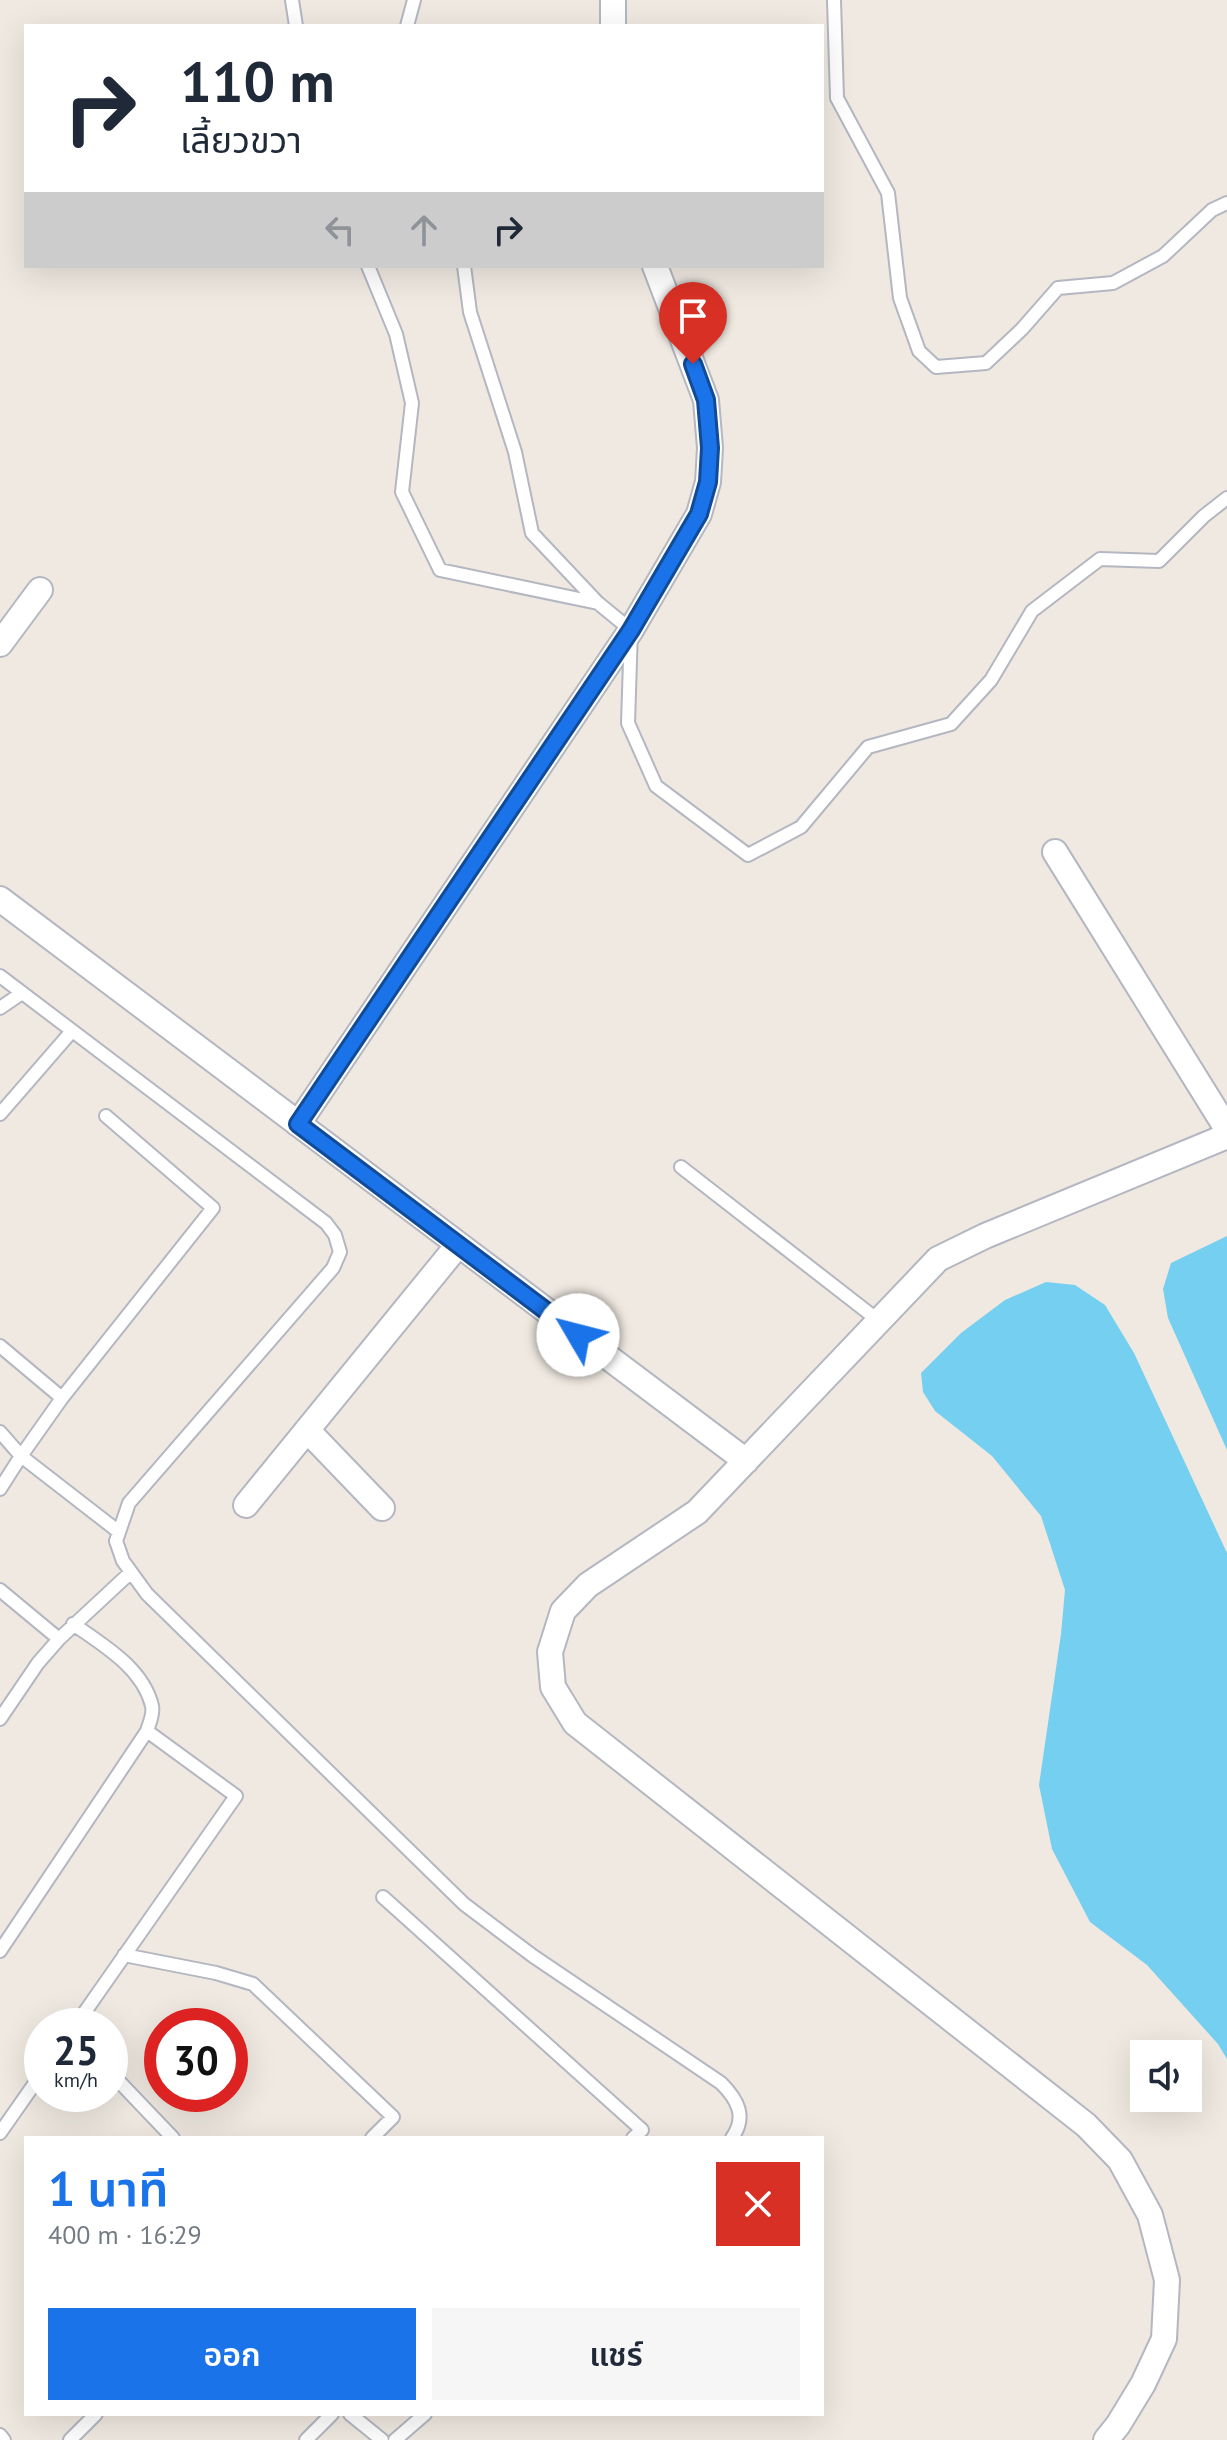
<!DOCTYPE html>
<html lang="th">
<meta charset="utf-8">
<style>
:root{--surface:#fff;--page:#f6f6f7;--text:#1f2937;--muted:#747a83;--accent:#1a73e8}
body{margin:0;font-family:"PT Sans","Noto Sans Thai",sans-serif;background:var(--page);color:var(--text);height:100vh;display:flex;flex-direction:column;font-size:30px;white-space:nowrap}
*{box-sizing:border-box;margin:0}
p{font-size:26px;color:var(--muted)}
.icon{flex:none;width:44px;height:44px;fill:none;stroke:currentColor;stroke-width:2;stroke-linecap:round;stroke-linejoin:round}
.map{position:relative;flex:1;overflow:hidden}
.details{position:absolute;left:24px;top:2136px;width:800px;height:280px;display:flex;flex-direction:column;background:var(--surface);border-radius:0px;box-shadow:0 8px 32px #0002}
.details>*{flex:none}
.hud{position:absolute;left:24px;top:24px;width:800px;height:244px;border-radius:0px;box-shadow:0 8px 32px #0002;background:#fff;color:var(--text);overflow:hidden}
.tools{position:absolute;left:1130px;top:2040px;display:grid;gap:16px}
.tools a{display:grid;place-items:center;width:72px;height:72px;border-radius:0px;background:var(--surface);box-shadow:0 8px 32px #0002;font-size:40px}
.speed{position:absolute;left:24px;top:2008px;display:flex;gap:16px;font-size:40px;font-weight:700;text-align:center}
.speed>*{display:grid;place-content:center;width:104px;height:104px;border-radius:50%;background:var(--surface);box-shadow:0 8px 32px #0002;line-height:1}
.speed small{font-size:20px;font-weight:400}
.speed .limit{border:12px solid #d22;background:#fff;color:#111}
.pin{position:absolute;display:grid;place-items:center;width:68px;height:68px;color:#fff;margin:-82px -34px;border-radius:50% 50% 50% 0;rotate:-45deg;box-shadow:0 0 8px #0007}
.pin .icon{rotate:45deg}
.me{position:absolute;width:88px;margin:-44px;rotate:307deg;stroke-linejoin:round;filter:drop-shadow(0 0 6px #0008)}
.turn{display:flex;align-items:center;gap:28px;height:168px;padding:0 24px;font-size:36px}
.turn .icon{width:104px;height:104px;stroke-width:2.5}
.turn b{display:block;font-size:56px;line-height:68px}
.lanes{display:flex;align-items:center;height:76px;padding:0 24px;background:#0003;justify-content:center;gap:40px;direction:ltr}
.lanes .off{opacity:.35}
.round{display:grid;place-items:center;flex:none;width:84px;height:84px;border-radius:0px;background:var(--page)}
.summary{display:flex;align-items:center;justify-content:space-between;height:136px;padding:0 24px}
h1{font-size:48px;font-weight:600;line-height:60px;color:var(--accent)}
.primary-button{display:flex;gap:16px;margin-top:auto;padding:16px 24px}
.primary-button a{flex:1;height:92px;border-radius:0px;background:var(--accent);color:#fff;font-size:32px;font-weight:600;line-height:92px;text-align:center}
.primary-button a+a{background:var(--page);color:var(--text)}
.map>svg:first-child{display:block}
.water{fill:#75cff0}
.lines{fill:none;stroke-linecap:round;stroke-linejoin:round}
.service-casing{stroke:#b4b7c1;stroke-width:16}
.minor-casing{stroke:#b4b7c1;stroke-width:28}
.service{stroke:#fff;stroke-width:12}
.minor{stroke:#fff;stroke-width:24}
.route-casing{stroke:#114b97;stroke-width:20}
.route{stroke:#1a73e8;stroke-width:14}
</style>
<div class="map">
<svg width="1227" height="2440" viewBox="0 0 1227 2440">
<rect width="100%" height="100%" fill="#efe9e1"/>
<path class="water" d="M1227,1236V1450L1168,1318L1163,1289L1171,1263Z
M1046,1282L1075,1285L1105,1305L1134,1353L1227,1553V2059L1218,2044L1147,1965L1090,1922L1052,1849L1039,1785L1061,1634L1065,1590L1041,1516L992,1456L935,1411L923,1392L921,1373L961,1333L1005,1300Z"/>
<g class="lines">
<defs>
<path id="service" d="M292,0L296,26
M834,0L837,98L888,193L900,298L919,351L936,367L986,363L1022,329L1058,288L1113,283L1163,256L1212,210L1227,203
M407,26L414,0
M368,266L396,334L412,403L402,492L440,570L598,603
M464,266L470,312L515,452L532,533L598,603L631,630L628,723L656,786L748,855L801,827L868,747L951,724L991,680L1032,611L1100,559L1159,561L1204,516L1227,498
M0,976L326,1223L335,1235L340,1252L333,1268L129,1503L116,1541L123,1561L147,1594L464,1904L533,1956L721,2083C738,2100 747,2117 732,2138
M0,1008L22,993
M0,1114L72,1031
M106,1116L213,1208L62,1398L21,1456L119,1532
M681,1167L879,1321
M0,1346L62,1398
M0,1432L21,1456L0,1489
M0,1590L59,1639
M0,1719L38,1663L59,1639L131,1572
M383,1897L642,2130L633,2138
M0,1951L147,1731C149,1724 154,1714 152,1706C143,1668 103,1645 73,1624
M124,1955L216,1973L253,1984L393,2117L372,2138
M75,2026L236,1796L147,1731
M110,2072L173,2138
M0,2133L42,2073
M350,2414L382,2440
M0,2435L4,2440
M70,2440L96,2414
M306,2440L332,2414
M395,2440L425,2414"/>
<path id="minor" d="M613,0V26
M0,644L40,590
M1055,852L1227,1129
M0,899L746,1461
M298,1124L631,630L699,514L708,482L710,448L706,400L655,266
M307,1430L382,1508
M246,1505L458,1245
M1106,2440L1118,2425L1143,2384L1164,2339L1167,2280L1150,2215L1120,2160L1086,2125L575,1723L553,1687L550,1652L563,1611L588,1585L697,1512L938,1259L985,1236L1227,1136"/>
</defs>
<use href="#service" class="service-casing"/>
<use href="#minor" class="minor-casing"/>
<use href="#service" class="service"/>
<use href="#minor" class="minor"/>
</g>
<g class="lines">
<defs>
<path id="route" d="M578,1335L298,1124L631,630L699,514L708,482L710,448L706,400L693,364"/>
</defs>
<use href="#route" class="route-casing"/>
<use href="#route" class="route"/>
</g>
</svg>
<div class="tools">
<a><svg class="icon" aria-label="sound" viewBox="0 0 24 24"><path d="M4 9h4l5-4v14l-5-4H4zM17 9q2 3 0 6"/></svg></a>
</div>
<div class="speed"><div>25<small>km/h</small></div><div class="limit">30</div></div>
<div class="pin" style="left:693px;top:364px;background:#d93025"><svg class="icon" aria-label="arrive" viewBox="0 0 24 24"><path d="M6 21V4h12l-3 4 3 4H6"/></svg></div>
<svg class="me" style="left:578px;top:1335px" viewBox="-20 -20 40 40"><circle r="19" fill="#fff"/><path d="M0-13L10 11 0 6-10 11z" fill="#1a73e8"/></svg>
<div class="hud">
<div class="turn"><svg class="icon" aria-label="right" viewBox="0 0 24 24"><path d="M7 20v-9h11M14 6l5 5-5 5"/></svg><div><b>110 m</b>เลี้ยวขวา</div></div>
<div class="lanes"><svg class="icon off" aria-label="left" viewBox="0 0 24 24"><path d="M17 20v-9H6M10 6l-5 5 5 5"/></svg><svg class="icon off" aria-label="ahead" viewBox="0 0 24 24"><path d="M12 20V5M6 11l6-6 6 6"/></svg><svg class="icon" aria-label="right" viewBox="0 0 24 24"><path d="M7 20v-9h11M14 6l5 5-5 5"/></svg></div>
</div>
<section class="details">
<div class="summary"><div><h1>1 นาที</h1><p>400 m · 16:29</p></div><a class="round" style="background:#d93025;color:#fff"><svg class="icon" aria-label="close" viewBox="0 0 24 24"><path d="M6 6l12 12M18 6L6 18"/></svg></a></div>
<div class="primary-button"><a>ออก</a><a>แชร์</a></div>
</section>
</div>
